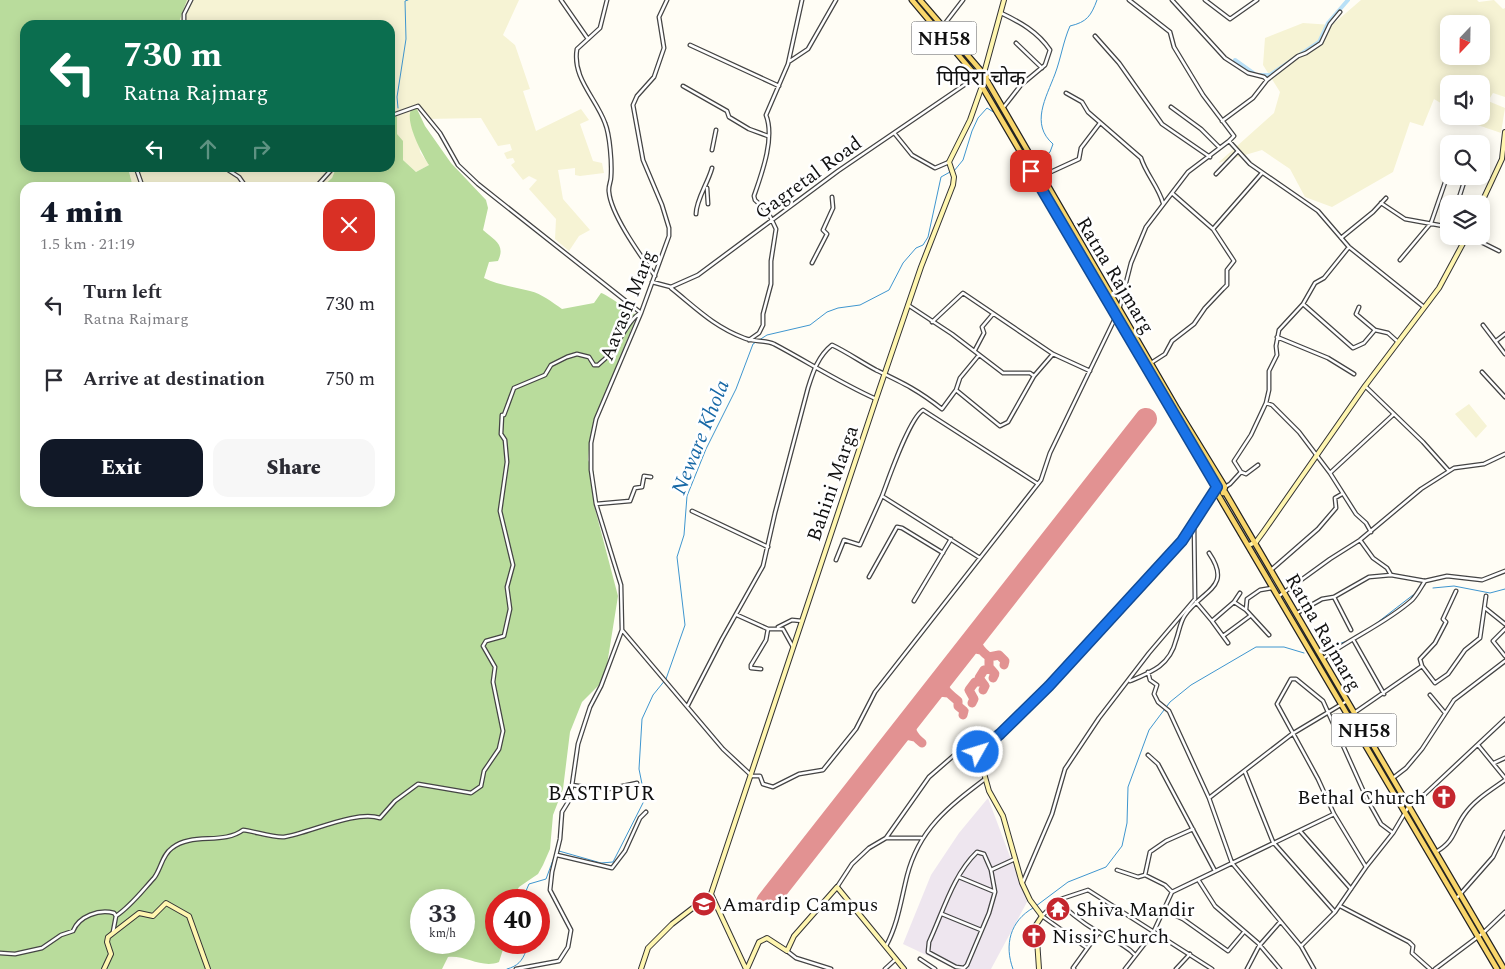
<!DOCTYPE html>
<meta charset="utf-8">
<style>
:root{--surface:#fff;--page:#f7f7f7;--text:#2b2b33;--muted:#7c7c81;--accent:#111827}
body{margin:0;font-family:Spectral,"Noto Sans Devanagari",serif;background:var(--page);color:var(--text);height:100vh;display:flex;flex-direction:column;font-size:19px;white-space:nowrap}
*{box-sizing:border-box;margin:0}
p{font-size:16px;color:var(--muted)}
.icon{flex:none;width:28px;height:28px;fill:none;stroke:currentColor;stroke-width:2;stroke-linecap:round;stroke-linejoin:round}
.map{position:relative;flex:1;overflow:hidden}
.details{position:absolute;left:20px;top:182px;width:375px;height:325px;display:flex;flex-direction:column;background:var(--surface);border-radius:15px;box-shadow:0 2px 12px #0003}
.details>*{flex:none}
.top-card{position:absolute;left:20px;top:20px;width:375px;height:152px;border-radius:15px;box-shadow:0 2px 12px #0003;background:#0b6e4f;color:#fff;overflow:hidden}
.needle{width:32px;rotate:202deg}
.controls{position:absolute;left:1440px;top:15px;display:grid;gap:10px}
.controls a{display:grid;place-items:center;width:50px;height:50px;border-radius:10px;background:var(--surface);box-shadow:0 2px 12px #0003;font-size:25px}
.speed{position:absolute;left:410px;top:889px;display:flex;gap:10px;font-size:25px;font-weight:700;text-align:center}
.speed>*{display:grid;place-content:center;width:65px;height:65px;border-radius:50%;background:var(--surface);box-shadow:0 2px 12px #0003;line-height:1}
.speed small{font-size:12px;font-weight:400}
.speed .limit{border:8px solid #d22;background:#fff;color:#111}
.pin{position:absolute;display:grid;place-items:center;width:42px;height:42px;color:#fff;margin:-21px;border-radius:10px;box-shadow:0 2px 8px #0006}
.me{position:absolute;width:55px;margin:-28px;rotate:51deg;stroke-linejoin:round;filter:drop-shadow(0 0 4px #0008)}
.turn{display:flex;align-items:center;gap:18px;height:105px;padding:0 20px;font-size:22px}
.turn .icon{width:65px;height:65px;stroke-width:2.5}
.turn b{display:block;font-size:35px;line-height:42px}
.lanes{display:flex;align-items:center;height:48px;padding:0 20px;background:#0003;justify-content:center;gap:25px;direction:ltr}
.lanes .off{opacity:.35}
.round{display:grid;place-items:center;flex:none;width:52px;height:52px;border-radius:15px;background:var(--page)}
.summary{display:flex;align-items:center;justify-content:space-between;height:85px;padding:0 20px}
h1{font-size:30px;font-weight:800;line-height:38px;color:var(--accent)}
.cta{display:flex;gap:10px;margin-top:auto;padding:10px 20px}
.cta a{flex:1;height:58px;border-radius:15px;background:var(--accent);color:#fff;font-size:20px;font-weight:800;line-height:58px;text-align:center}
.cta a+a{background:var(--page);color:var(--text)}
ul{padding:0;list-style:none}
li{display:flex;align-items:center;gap:15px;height:75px;padding:0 20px}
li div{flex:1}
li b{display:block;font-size:19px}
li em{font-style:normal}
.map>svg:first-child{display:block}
.industrial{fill:#eee6ef}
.farmland{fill:#f6f3d4;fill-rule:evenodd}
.forest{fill:#b9dc9c;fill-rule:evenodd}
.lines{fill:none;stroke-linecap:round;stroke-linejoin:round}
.stream{stroke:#3f96cf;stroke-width:1}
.canal{stroke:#b9e0f7;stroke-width:4}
.taxiway{stroke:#e29292;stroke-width:9}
.runway{stroke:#e29292;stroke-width:22}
.street-casing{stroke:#444;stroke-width:5}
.secondary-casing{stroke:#333;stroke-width:6}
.primary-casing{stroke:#222;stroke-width:7}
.street{stroke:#fff;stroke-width:2.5}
.secondary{stroke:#fff6b0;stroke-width:4}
.primary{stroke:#f9d66b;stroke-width:4.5}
.route-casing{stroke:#114b97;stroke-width:12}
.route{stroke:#1a73e8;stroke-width:9}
.labels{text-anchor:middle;stroke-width:5;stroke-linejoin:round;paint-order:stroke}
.shield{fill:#fff;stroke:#585858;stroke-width:1}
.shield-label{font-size:19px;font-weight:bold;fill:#111}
.street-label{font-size:20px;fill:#111;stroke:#fff}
.poi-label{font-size:20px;fill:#111;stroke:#fff;text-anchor:start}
.neighbourhood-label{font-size:21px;fill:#111;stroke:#fff}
.water-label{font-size:21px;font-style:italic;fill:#1768a6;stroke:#fff}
</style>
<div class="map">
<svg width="1505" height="969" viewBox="0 0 1505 969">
<rect width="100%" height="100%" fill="#fffdf5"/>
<path class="industrial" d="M988,798L1027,902L991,969H956L903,944L931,875L959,833Z"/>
<path class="farmland" d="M187,0H519L503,35L515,45L530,89L523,91L536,131L581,109L589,120L580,124L593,161L602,163L604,173L580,176L575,175V168L558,170L563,199L590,230L579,236L569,251L555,239L556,219L529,189L537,180L529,176L523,180L511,165L515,162L513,158L507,159L504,153L512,150L510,144L498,146L481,118L426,119L416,107L413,132L419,142L420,152L429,165L416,172L403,160L397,134V116L390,120V25H178Z
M1361,0H1477L1479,2L1494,0L1503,9L1505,8V97L1493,93L1488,101L1505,108L1501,133L1475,124L1462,116H1481V84H1449V108L1434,99L1423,126L1410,122L1393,172L1332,207L1305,197L1290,169L1262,150L1218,163L1274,113L1280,92L1263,65L1265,38L1303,23L1332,25ZM1449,24H1481V56H1449Z
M128,168H336L332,178L322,188L133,187Z
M1469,404L1487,426L1476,438L1455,414Z"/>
<path class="forest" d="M0,0H187L178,25H25V168H128L133,187L25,188V502H390V188L322,187L332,178L336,168H390V120L397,116V134L403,141V160L416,172L429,165C422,154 405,122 411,110L416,107L425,126L451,163L486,200L488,208L483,230C494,240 506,244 498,261L489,262L484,278C498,285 515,287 530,291C542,294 552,302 562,309L594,303L601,293C606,294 629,311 637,315L595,420L589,449L588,460L594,472V505L618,596L606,671L599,685L582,702L570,732L563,789L553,815L550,849L543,865L538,874L519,887L512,900H496V942L505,943L499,962C482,969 466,955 448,957L442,969H0ZM421,900H464V942H421Z"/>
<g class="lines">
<path class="stream" d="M398,108L397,97L406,39L405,1L408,0
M1004,128L1026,165
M1040,161L1050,152L1053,144C1030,124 1046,98 1055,74C1061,58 1063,42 1070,26C1087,22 1091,16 1097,0
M954,171L963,160L972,131L978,118L987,108L995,113
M1433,588L1454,586L1490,593L1505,589
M1369,629L1413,595
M1327,648L1350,640
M559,851L601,863L613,862L647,795L642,784L639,769L642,719L653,695L666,679L685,625L677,557L684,535L687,496L706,449L736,389L753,344L767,335L810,325L827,312L838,308L860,305L889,290L903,263L916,248L923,245L928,237L941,177L950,172
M522,900L529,884L546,879L556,852
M1036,906L1068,882L1106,867L1122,846L1127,823L1128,787L1149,730L1170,702L1191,685L1256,647H1284L1304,653
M507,969C518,966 522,961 526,951L520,942
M1013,969C1004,945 1010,921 1033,908"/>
<path class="canal" d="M1235,60L1256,75H1270L1319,42L1328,23L1348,0"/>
<path class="taxiway" d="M979,632C975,645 980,650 989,657V667L995,674L993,678
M963,652L971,648L981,650
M989,657L999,655L1005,661L1004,665
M946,675C940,688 948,693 958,701V706L964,711L963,715
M983,690L985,686L979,678L984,670L990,669
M929,696L939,692L948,693
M972,703L974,699L969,690L975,682H980
M912,717C910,730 912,735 922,743
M896,738L906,735L915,737"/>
<path class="runway" d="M767,902L1146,419"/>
<defs>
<path id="street" d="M561,0L588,39
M607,0L600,28L577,49C572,78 596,98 605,123C610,135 612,164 611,177C611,182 608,186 609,192C611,215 641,256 655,276
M1129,0L1170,32L1174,47L1203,95L1234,136L1229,141
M1172,0L1225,58L1248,73L1264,77L1267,80
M1205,0L1230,19L1257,0
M1001,13C1020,22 1038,32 1050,50L1045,65L1021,85L1003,108
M184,25V14L191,0
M943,26L963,0
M1095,36L1119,63L1162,124L1210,157
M1016,43L1042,68
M690,45L779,86
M790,61L808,49L836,0
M683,86L727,111L729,117L749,129L768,136
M1066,93L1082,102L1088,112L1141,158C1146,174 1158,186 1163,203
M1171,107L1201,129L1219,147
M1222,121L1253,98L1267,80L1298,56L1306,53L1321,43L1330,24L1340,12
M895,134L912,155L935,168L949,162
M712,150L716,130
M136,168L143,188
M225,168L239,177L246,187
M1216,174L1238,151
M1042,176L1079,159L1081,148L1100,123
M235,188H248
M315,188L333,168
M707,188L708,204
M1173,194L1213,229
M1381,203L1405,219L1449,227
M1457,204L1466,176
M696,214C696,200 708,183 712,168
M1447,226L1449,221
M1469,236L1499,251
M1341,238L1373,212L1386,198
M1400,260L1431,223L1449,171
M812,263L827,234L823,230L833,208L832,197
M652,282L671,287L698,275L838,171L976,77
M671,288C696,308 713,326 744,338C753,342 765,340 774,344C808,362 840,383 876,399
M1303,304L1353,348L1364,343L1375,330L1388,333L1398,342
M908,305L952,334L1003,373H1030L1034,376
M1359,307L1356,314L1375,330
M932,322L963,293L1053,354L1090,371
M1483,325L1505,354
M1277,337L1328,358L1354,374
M749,340L759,333L763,325V314L771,284V261L776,229L768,212L755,200L754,196C762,173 775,138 766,115L788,64L802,0
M1496,341L1505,334
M975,350L984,333L982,327L993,314
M1151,363L1165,354L1172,341L1194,324L1205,308L1223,289L1227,285V270L1234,261L1213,229L1262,173
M1482,372L1505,397
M1365,386L1423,442L1449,471
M956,390L960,378L979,355
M1266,403L1272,405L1299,432L1330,473L1356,514L1366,523L1371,532
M1241,472L1246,474L1258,465
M1330,473L1394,414
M1225,487L1230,484L1241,472L1234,461L1251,435L1266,403L1269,390V371L1277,355L1276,346L1279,330L1303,304L1315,283L1324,278L1349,247
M882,496C889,478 909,419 923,410L1038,484
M596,504L630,501L635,488L642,487L644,476L651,477
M692,511L768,547
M1360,540L1373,558L1387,568L1391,575
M836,560L844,540L860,545L882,496L980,558
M1271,570L1318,529L1336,508L1335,498L1342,494
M869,577L897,527L902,528L943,553
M1279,596L1330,559L1360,540L1421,489L1454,468L1484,464L1505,454
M1334,597L1351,630
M914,601L951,539
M1196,602L1212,621
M1234,602L1240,593
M1485,608L1505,624
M1246,610L1269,635
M1297,613L1322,599L1334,597L1369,577L1391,575L1425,581L1447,576L1482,580L1505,571
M737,615L768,629L766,640L751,665V668L761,669
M778,627L792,620L802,621
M768,629H783L793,647
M1505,629L1493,641L1505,656
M622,630L723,749L752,776H760L763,784L773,787L799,774L823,770L856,729L875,692L1041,480L1050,453L1119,310L1131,263L1146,227L1188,172L1229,141L1250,164L1318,211L1349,247L1424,307
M1223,636L1250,616
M1354,641L1384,694
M1228,643L1212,621L1234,602L1246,610L1247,599L1260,590L1272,588
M1324,658C1352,637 1385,624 1412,600C1417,595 1421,587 1425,581
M1422,666L1435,683L1448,674L1465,650L1480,638L1486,596
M1148,672L1150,680L1157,685L1154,694L1158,702L1169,711L1209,798L1232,863L1301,946L1314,969
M1130,681C1152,672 1170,665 1176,640C1179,632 1180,622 1185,615C1202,590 1233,588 1209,553
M1430,695L1445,713
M688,705L722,639L763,566L775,513L808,388C813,372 818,356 832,345C847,352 861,362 876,370C903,383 918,390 942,409L956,390L1000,426L1008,422L1034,376L1053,354
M1354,713L1422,666L1420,659L1435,643L1446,622L1443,619L1456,591
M1478,745L1505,778
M1148,755L1158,764L1215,871
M1494,763L1505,758
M1245,772L1273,842L1335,912
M1393,778L1406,768L1422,749L1454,700L1505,661
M572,785L604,790L637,783
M1209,798L1292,734L1347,701
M1300,831L1351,889
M886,838H921
M1436,852C1455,841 1453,831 1464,815C1474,800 1491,790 1505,780
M557,855L612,868L625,851L640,818L646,812
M1366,867L1334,814L1318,779L1277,704L1291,679H1296L1323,701L1367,799L1381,824L1393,833
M991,870L984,854L977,852C953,875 943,912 929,942L928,952L956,967L964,968L967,965L989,913L995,892L991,870L1015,859
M1117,870L1138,877L1145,875L1165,885L1172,892
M1145,875L1150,852L1166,841L1193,829
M959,877L995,892
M1199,881L1215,906L1258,943L1280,969
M1023,882L1052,814L1065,769L1099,718L1149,653L1195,599L1194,525
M837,887L852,864L869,848L886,838L929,777L974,738L978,751
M1456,899L1493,857L1505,832
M1058,900C1068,912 1085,924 1098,932C1111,939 1125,944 1135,955
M1340,906L1409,942L1413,946L1412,953L1430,969
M1164,910L1183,919L1228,951L1244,932
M942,914L981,930
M113,932L116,916
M886,946C898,924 901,900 907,876C919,829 948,807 985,779
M1301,946L1335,912L1366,867L1393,833L1409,806L1425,794L1505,719
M1087,948L1042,916L1058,900L1088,890L1212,969
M787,951L796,958L831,969
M0,953L15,954L42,948L61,935L73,931C79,916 99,909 114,913L116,916C131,906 142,891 154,878C161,869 162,855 172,848C192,832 223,845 243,830C253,831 274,838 284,837C310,833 355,810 380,818L395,801L418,784L471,793L481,786L484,771L499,749L503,731L493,682L495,667L483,646L486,641L504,636L510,609L507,587L513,565L500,511L507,462L505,440L501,434L502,415H504L514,388L545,375L551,365L567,357L577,354L589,357L594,365H598C603,361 608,356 612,351C620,341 630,317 641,313L478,184L458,165L440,133L418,106L390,116
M920,959L935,969
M516,969L559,961L568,947L571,930L550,890L552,872L560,839L562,812L570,799L578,744L590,707L601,686L622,630L621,585L596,504L591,470V443L596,419L641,313L669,236V228L662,205L643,160L633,105L637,96L654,77L664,48L659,17L667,0
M885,969L896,959
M1074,969L1073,968L1099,932
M1125,969L1153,933L1172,892L1334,814
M1176,969L1190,954
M1247,969L1259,946L1280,922
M1435,969L1483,933L1505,912"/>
<path id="secondary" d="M984,73L1004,0
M1481,204L1502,159L1505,132
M1249,545L1256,542L1264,531L1365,386L1439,288L1467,236
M711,894L876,399L921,267L953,185L954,177L949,162L970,120L982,86
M711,894L746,969
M104,969L111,954L107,942L108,937L139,913L153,916L166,903L189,916L208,969
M641,969L648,948L672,924L711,894
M747,969L759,942L767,938L787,951L794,936L837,887L904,969
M1039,969L1036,925L1042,916L1030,900L1022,883L1003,816L989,791L978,752L1000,734L1049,686L1182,541L1216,489"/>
<path id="primary" d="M912,0L976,76
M920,0L982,72
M986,79L1176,407L1225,487L1223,493
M980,83L985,81L987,77L982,72L977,74L976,80L980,83L1217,487
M1222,485L1217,487V493L1497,969
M1225,492L1504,969"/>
</defs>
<use href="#street" class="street-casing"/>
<use href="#secondary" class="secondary-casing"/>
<use href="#primary" class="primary-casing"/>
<use href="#street" class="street"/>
<use href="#secondary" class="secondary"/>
<use href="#primary" class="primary"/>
</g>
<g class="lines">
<defs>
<path id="route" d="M978,752L1000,734L1049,686L1182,541L1217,487L1031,171"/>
</defs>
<use href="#route" class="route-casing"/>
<use href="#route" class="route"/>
</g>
<defs>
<symbol id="church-disc" viewBox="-11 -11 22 22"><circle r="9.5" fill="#c4262e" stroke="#fff"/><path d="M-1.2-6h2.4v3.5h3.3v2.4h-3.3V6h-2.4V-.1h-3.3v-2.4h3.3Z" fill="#fff"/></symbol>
<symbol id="university-disc" viewBox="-11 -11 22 22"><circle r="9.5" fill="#c4262e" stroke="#fff"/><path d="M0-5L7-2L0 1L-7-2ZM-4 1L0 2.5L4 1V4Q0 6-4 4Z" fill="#fff"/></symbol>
<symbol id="temple-disc" viewBox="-11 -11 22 22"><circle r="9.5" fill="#c4262e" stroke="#fff"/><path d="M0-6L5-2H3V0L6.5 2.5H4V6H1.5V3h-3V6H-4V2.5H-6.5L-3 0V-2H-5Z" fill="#fff"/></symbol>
</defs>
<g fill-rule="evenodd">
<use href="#church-disc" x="1430" y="783" width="28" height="28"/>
<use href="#university-disc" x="690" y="890" width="28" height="28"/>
<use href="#temple-disc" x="1044" y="895" width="28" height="28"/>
<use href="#church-disc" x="1020" y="922" width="28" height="28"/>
</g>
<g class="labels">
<g class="shield">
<rect x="911.5" y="21.5" width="65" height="33" rx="4"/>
<rect x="1331.5" y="713.5" width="65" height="33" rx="4"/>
</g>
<g class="shield-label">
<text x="944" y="45">NH58</text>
<text x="1364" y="737">NH58</text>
</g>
<g class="street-label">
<text transform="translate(808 177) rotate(-36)" y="7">Gagretal Road</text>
<text transform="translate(1116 275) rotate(59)" y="7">Ratna Rajmarg</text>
<text transform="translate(627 305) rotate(-68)" y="7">Aavash Marg</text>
<text transform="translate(832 483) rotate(-71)" y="7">Bahini Marga</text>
<text transform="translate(1324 632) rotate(60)" y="7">Ratna Rajmarg</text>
</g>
<g class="poi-label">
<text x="1426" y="804" text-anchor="end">Bethal Church</text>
<text x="722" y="911">Amardip Campus</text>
<text x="1076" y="916">Shiva Mandir</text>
<text x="1052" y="943">Nissi Church</text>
</g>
<g class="neighbourhood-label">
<text x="981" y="85">पिपिरा चोक</text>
<text x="601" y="800">BASTIPUR</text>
</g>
<g class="water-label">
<text transform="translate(700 437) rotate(-68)" y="7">Neware Khola</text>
</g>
</g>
</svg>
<div class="controls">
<a><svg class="needle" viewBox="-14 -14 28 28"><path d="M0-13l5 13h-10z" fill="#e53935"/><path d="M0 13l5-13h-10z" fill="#7c7c81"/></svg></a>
<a><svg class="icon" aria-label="sound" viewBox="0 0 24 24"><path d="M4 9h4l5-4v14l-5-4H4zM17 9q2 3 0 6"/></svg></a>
<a><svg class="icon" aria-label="search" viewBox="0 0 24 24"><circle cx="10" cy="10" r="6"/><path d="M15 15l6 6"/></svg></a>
<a><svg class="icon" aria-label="layers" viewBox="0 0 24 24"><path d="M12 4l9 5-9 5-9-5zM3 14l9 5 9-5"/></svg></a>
</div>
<div class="speed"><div>33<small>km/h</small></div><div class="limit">40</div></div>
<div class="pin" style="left:1031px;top:171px;background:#d93025"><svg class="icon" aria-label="arrive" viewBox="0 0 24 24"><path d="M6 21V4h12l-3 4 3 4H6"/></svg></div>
<svg class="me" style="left:978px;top:752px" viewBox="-20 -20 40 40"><circle r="17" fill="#1a73e8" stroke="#fff" stroke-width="3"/><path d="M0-11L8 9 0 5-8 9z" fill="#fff"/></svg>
<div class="top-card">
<div class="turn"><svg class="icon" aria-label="left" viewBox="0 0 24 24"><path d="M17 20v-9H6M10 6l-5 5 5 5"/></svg><div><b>730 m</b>Ratna Rajmarg</div></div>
<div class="lanes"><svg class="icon" aria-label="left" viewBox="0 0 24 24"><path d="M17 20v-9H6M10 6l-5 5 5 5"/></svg><svg class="icon off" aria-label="ahead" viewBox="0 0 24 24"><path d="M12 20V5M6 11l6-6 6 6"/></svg><svg class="icon off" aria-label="right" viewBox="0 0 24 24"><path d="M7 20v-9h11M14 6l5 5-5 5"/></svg></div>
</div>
<section class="details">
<div class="summary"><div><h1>4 min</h1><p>1.5 km · 21:19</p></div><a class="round" style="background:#d93025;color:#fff"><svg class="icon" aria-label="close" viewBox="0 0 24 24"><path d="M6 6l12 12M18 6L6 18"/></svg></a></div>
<ul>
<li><svg class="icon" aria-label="left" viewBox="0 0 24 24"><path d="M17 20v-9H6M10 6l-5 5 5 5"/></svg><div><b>Turn left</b><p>Ratna Rajmarg</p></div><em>730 m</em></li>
<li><svg class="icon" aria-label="arrive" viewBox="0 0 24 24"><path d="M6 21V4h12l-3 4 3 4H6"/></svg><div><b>Arrive at destination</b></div><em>750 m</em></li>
</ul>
<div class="cta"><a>Exit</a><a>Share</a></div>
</section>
</div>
